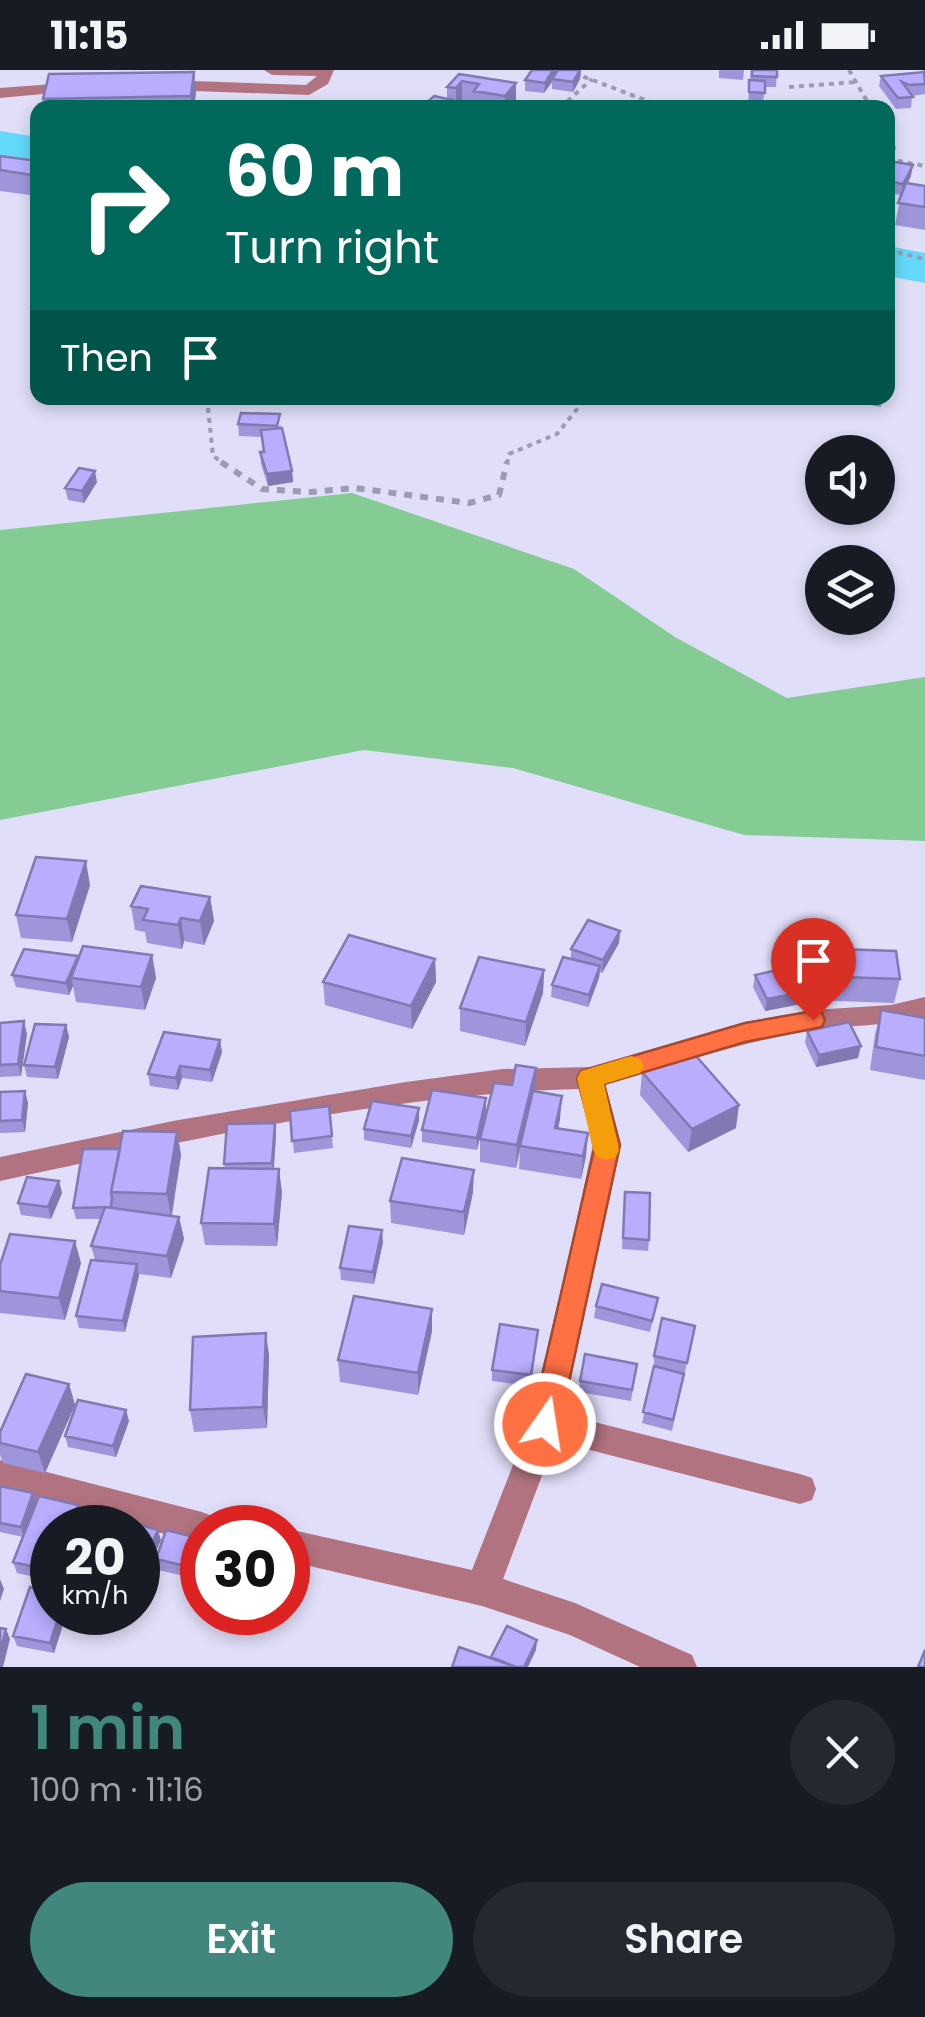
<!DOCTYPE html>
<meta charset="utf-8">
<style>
:root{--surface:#171b24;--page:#242831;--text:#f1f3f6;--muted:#9ea1a6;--accent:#42877e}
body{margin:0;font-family:Poppins,sans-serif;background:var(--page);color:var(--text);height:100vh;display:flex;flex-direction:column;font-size:38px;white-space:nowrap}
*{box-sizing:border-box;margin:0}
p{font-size:32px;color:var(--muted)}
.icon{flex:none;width:55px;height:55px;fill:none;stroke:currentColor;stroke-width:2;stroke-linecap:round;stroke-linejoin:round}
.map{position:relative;height:1597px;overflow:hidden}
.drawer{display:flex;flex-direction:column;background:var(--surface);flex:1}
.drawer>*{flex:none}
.guide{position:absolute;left:30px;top:30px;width:865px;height:305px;border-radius:20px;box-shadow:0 5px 15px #0003;background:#00695c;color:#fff;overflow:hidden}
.fabs{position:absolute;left:805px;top:365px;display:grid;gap:20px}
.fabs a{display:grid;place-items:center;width:90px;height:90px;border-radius:50%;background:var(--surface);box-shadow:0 5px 15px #0003;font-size:50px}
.speed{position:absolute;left:30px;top:1435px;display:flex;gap:20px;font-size:50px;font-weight:700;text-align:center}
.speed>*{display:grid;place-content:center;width:130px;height:130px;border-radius:50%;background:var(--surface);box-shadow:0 5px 15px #0003;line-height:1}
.speed small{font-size:25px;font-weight:400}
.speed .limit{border:15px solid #d22;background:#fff;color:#111}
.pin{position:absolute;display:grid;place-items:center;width:85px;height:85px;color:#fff;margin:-102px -42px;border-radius:50% 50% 50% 0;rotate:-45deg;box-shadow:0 0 10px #0007}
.pin .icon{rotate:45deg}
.me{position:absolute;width:110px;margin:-55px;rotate:13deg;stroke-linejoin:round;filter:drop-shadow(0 0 8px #0008)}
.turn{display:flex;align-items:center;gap:35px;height:210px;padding:0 30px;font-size:45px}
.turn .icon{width:130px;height:130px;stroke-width:2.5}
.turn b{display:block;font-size:70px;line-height:85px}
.then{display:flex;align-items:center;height:95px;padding:0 30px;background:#0003;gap:20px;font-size:38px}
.round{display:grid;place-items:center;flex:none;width:105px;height:105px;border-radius:52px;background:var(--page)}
.head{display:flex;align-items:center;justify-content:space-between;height:170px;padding:0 30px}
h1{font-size:60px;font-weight:600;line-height:75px;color:var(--accent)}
.cta{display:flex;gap:20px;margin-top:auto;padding:20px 30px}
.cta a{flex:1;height:115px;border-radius:60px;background:var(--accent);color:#fff;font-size:40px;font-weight:600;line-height:115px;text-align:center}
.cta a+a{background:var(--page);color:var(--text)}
.status{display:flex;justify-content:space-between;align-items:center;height:70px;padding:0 50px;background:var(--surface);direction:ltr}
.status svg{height:28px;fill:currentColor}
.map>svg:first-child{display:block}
.green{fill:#85cc94}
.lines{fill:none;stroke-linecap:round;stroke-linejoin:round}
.river{fill:#64d9fa;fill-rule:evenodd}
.path-far1{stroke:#9d9bb0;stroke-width:4;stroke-dasharray:5 5;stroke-linecap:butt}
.path{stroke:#9d9bb0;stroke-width:6;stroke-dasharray:8 8;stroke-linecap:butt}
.street{fill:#b1737f;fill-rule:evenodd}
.wall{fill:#9f95da}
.shaded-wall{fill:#8279b2}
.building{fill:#b9adfe;stroke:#8279b2;stroke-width:2.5}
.route{fill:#ff7043;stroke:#a6492c;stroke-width:2.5}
.slow{fill:#f59e0b}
</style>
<div class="status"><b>11:15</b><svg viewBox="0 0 49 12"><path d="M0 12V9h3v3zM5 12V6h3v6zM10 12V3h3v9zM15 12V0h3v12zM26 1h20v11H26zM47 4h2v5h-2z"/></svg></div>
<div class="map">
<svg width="925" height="1597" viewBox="0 0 925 1597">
<rect width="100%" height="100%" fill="#e1def9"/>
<path class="green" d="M352,423L574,499L675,567L787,628L925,607V771L744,765L513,698L364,680L0,750V460Z"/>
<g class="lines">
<path class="river" d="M0,61L38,67V95L0,89Z
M888,176L925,183V213L888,206Z"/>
<path class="path-far1" d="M849,0L871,38
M574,3L666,38
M789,17L856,12
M560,38L592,9
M888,68L894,78L890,89
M888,89L925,96
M888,180L925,189
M207,328L213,386L225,394
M507,394L509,384L557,364L586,328"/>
<path class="path" d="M221,392L262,419L310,422L355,418L469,433L499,425L507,392"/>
<path class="street" d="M264,0H334L328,14L309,25L165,20L157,15L165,10L306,15L317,6L272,5Z
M80,12L85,14V20L0,28V18Z
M925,927V947C886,956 848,955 809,961C740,972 673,995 605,1014L621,1075L563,1344L800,1404L812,1408L816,1419L812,1430L800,1434L555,1371L503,1509L575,1533L692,1585L697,1597H640L570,1565L482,1536L288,1491V1459L472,1500L529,1354L569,1186L593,1075L579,1019C384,1024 190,1070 0,1111V1087L173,1051L406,1012L503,999L590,997L745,952L813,940L891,935Z
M0,1390L202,1442L214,1447L218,1458H202V1474L0,1420Z"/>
</g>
<path class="wall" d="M532,0H556V2L581,0L580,9L573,22L552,19V12L544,23L525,21V10Z
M719,0H744L743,10L719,8Z
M751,0H777L776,17H765L763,33H748Z
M922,0H925V24L912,26L911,38L896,39L879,16L881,6L924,2Z
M459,4L516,13V34L512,38H473V34L462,32L457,38H421L447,29V17Z
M196,22L194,38H44L43,29Z
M0,86L38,91V126L0,121Z
M888,94L911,106L908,113L925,116V160L895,155L901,125L888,123Z
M854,328H882L881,337L853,332Z
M238,354L281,356L292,401L293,412L268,416L261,394L260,382H263L262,367L239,366Z
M97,412L84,433L68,430L65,418Z
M90,815L72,872L21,868L16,845Z
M210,827L214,851L204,875L184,871L182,879L147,873L145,862L135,860L131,836Z
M620,861L619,873L602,903L600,902L599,908L588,937L551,927L552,915L571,889V879Z
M810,878L900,909L894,933L808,930L805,902Z
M152,885L156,908L145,940L76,932L73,916L69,925L16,917L12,905L78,886V889Z
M435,889L436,912L412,959L325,935L323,912Z
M544,900L543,923L525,976L460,961V938Z
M755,905L801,934L765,941L753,917Z
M881,940L925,948V1010L870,1000L875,964Z
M0,953L27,964L21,1006L0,1007Z
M66,955L69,967L58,1009L27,1007L24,995Z
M807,961L858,988L816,997L805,973Z
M222,982L212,1012L182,1008L178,1020L150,1016L148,1004Z
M642,1002L736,1058L688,1082L640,1025Z
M535,1021L560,1049L558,1058L586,1086L581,1109L519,1099L520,1082L516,1098L480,1092V1069Z
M0,1022L28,1033L25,1062L0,1063Z
M329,1036L333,1078L294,1083L290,1041Z
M486,1040L477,1080L422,1072V1060Z
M419,1050L411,1078L364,1070V1059Z
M177,1062L181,1085L172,1146L179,1147L184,1169L171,1208L139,1204L125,1262L79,1258L76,1246L95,1190L91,1176L101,1149H76L73,1138L120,1079Z
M276,1065L274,1099L282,1122L277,1176L205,1175L201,1153L225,1098L224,1094Z
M59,1111L62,1123L51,1149L21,1145L18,1133Z
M473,1122L464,1165L391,1153L390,1131Z
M624,1133L649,1170L648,1181L622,1179Z
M383,1172L374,1214L341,1210L340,1198Z
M81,1193L65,1250L0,1243V1195Z
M658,1228L650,1262L594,1248L596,1236Z
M695,1256L672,1361L642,1353L654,1297V1286Z
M538,1260L531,1316L492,1311V1300Z
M432,1261L418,1325L340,1312L338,1290Z
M269,1285L267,1358L194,1362L190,1340Z
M637,1294L631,1331L579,1322L580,1311Z
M69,1314L75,1335L45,1403L3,1393L0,1385V1362Z
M129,1351L116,1387L68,1377L65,1366Z
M0,1416L33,1423L37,1433L78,1435L81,1445L52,1458V1511L17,1503L13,1492L23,1467L0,1462Z
M138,1458L161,1470L150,1494L138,1491Z
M202,1469V1510L158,1500L156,1489Z
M52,1542H67L54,1583L17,1576L13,1566Z
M234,1542H277L274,1554L234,1547Z"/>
<path class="shaded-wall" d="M553,0H556V5L552,9V12L544,23L545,13Z
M581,0L580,9L573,22V12Z
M194,2L196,22L194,38H192L191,26Z
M462,11V32L456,38V18Z
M516,13V34L512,38H505V26Z
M913,95L911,106L901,125L903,114Z
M95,401L97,412L84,433L82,421Z
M292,401L293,412L268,416L267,404Z
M86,791L90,815L72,872L67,849Z
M210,827L214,851L204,875L200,851Z
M181,848L184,871L182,879L178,855Z
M620,861L619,873L602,903L603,890Z
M152,885L156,908L145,940L141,917Z
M78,886L80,898L71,908L73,916L69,925L66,913Z
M435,889L436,912L412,959L411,936Z
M600,896L599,908L588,937L589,925Z
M544,900L543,923L525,976L526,952Z
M803,922L801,934L765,941L767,929Z
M24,951L27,964L21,1006L18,994Z
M66,955L69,967L58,1009L55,997Z
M220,970L222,982L212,1012L210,1000Z
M861,976L858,988L816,997L819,985Z
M180,996L182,1008L178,1020L176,1008Z
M536,998L535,1021L520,1076L516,1098L517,1075Z
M25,1021L28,1033L25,1062L22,1050Z
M562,1026L560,1049L554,1081L555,1058Z
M486,1028V1040L477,1080V1068Z
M739,1035L736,1058L688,1082L692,1059Z
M419,1038V1050L411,1078V1066Z
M275,1053L276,1065L273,1105L272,1093Z
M177,1062L181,1085L171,1147L167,1124Z
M588,1063L586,1086L581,1109L583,1086Z
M279,1099L282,1122L277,1176L274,1154Z
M474,1100L473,1122L464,1165V1142Z
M59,1111L62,1123L51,1149L48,1137Z
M179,1147L184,1169L171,1208L167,1186Z
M382,1160L383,1172L374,1214L373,1202Z
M75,1171L81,1193L65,1250L59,1228Z
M137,1194L139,1206L125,1262L123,1251Z
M432,1239V1261L418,1325V1303Z
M266,1263L269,1285L267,1358L263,1337Z
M69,1314L75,1335L45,1403L38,1382Z
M126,1340L129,1351L116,1387L113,1376Z
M33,1423L37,1434L24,1468L21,1457Z
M78,1435L81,1445L76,1458H69Z
M158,1460L161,1470L150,1494L147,1484Z
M0,1509L4,1519L0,1531Z
M60,1542H67L54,1583L50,1573Z
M6,1559L10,1569L3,1597H0V1583Z
M537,1570L536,1580L528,1597H524Z"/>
<path class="building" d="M532,0H553L545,13L525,10Z
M558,0H580L573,12L552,9Z
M752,0H777V7L752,6Z
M194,2L191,26L43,29L49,4Z
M924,2L925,14L909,15L902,12L913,27L898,28L881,6Z
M459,4L516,13L505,26L474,21L479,14L462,11L456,18L447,17Z
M749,10L765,11V23L749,22Z
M434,26L452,30L443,38H421Z
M0,86L38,91V106L0,100Z
M889,91L913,95L903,114L888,111V94Z
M906,113L925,116V137L898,133Z
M241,343L280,344L277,356L238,354Z
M282,358L292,401L267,404L260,382H264L261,360Z
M79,398L95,401L82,421L65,418Z
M36,787L86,791L67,849L16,845Z
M141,816L210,827L200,851L181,848L178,855L143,850L148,839L131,836Z
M588,850L620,861L603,890L571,879Z
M349,865L435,889L411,936L323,912Z
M83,876L152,885L141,917L71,908Z
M810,878L896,881L900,909L813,906Z
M24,879L78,886L66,913L12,905Z
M479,887L544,900L526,952L460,938Z
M563,887L600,896L589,925L552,915Z
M791,897L803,922L767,929L755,905Z
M881,940L925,948V986L876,977Z
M24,951L18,994L0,995V953Z
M849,952L861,976L819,985L807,961Z
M35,954L66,955L55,997L24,995Z
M164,962L220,970L210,1000L180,996L176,1008L148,1004Z
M689,978L739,1035L692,1059L642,1002Z
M516,995L536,998L517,1075L480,1069L494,1013L512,1015Z
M432,1020L486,1028L477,1068L422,1060Z
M25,1021L22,1050L0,1051V1022Z
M533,1021L562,1026L555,1058L588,1063L583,1086L520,1076Z
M372,1031L419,1038L411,1066L364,1059Z
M329,1036L332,1066L292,1071L290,1041Z
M275,1053L272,1093L224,1094L227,1054Z
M123,1061L177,1062L167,1124L111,1122Z
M83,1079H120L111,1122L112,1128L111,1137L73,1138Z
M402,1088L474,1100L464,1142L390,1131Z
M209,1098L279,1099L274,1154L201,1153Z
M27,1107L59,1111L48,1137L18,1133Z
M625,1122L650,1123L649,1170L623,1168Z
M105,1137L179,1147L167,1186L91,1176Z
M349,1156L382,1160L373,1202L340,1198Z
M10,1164L75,1171L59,1228L0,1221V1195Z
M91,1190L137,1194L123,1251L76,1246Z
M602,1214L658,1228L652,1251L596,1236Z
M354,1226L432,1239L418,1303L338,1290Z
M662,1248L695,1256L687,1293L654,1286Z
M500,1254L538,1260L531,1305L492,1300Z
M266,1263L263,1337L190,1340L193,1267Z
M585,1284L637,1294L632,1320L580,1311Z
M654,1296L684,1304L673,1350L643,1342Z
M26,1304L69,1314L38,1382L0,1373V1362Z
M78,1330L126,1340L113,1376L65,1366Z
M0,1416L33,1423L21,1457L0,1453Z
M39,1426L78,1435L69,1458H52V1501L13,1492Z
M106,1445L158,1460L147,1484L138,1481V1458H101Z
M166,1460L202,1469V1500L156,1489Z
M30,1517L52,1521V1542H60L50,1573L13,1566Z
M507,1556L537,1570L524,1597H516L491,1587Z
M0,1558L6,1559L0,1583Z
M459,1577L516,1597H452Z
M925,1580V1597H918Z"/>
<path class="route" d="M813,941L822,943L825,950L822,957L745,972L604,1014L620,1075L560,1354L556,1363L545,1367L535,1363L531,1354L595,1075L577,1008L581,1001L745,953Z"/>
<path class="slow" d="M631,986L640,989L644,996L640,1003L604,1014L619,1080L616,1087L606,1090L597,1087L593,1080L577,1008L581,1001Z"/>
</svg>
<div class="fabs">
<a><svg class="icon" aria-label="sound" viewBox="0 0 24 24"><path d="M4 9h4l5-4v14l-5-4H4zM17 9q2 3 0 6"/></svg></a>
<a><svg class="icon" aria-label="layers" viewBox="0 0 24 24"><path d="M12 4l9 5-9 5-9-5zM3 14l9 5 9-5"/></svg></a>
</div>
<div class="speed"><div>20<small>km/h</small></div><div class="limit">30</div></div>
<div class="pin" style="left:813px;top:950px;background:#d93025"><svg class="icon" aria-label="arrive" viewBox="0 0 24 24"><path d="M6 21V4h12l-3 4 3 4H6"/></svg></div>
<svg class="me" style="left:545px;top:1354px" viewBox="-20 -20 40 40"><circle r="17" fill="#ff7043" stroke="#fff" stroke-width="3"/><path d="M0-11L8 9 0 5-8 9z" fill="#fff"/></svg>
<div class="guide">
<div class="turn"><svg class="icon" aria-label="right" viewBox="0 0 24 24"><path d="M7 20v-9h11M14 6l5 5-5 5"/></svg><div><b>60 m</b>Turn right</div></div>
<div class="then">Then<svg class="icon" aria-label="arrive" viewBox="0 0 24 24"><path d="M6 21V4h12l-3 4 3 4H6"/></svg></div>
</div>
</div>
<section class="drawer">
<div class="head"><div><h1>1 min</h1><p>100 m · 11:16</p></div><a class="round"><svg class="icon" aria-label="close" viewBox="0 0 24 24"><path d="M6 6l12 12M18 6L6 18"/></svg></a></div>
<div class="cta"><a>Exit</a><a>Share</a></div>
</section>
